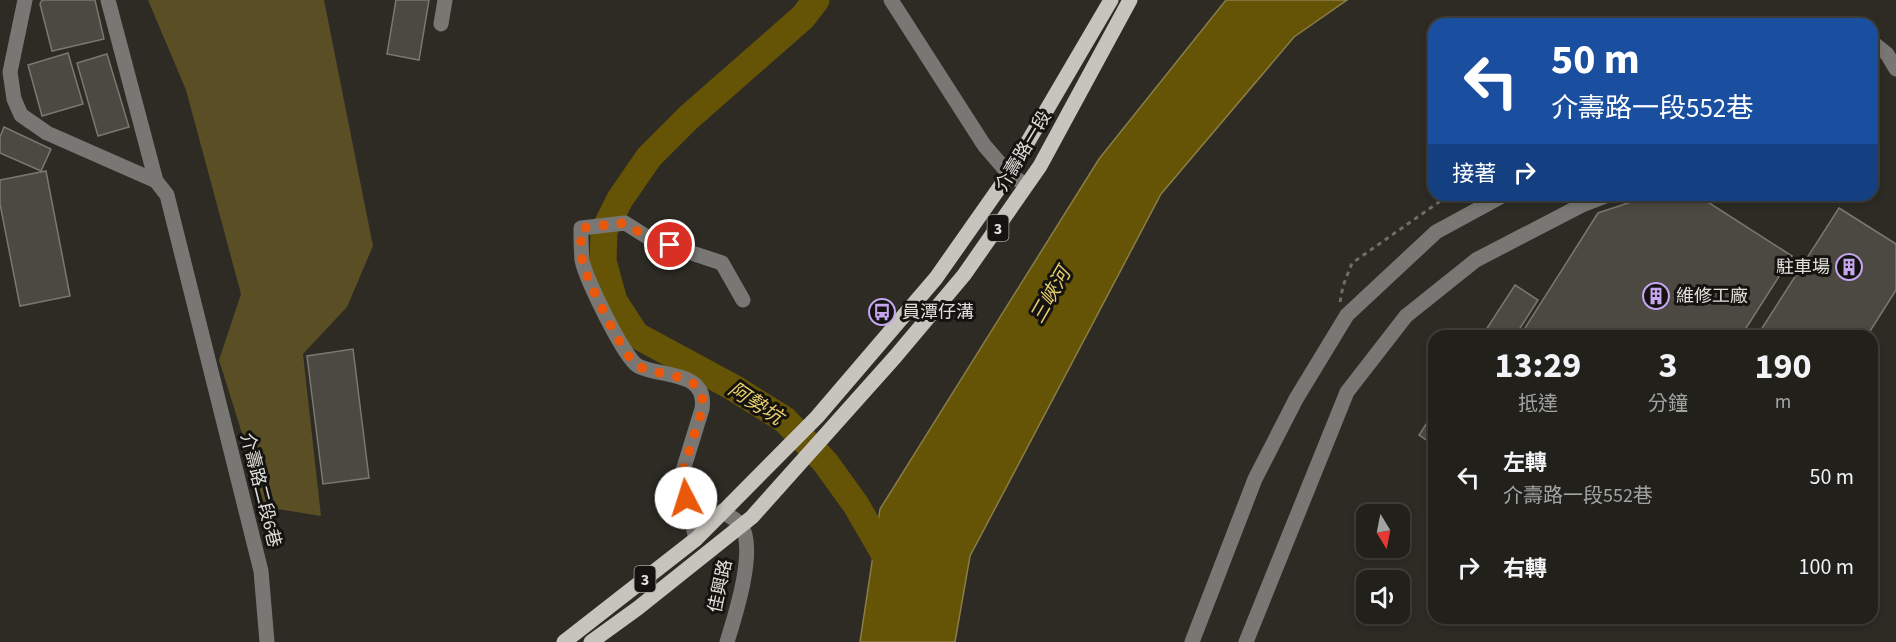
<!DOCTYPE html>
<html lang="zh-TW">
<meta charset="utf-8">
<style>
:root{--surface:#22201b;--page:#2a2824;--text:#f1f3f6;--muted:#a2a3a3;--line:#3f3e3a}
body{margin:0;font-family:"Source Sans 3","Noto Sans TC",sans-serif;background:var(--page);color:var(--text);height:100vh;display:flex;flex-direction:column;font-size:22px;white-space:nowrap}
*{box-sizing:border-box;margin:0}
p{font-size:20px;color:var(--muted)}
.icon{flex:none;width:33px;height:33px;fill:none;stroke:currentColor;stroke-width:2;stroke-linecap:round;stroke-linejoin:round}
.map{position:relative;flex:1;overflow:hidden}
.side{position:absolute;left:1428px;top:330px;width:450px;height:294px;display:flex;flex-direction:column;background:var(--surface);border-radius:18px;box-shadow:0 3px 9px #0003,0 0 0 2px var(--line)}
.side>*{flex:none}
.top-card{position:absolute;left:1428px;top:18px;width:450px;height:183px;border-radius:18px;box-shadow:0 3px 9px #0003,0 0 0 2px var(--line);background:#1a4fa0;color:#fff;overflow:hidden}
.needle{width:39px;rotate:170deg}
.controls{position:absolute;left:1356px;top:504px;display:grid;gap:12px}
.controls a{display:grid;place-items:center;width:54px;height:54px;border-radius:12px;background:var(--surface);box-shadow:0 3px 9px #0003,0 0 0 2px var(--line);font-size:30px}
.pin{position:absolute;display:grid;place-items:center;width:51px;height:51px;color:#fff;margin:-26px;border:3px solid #fff;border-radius:50%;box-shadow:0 2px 6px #0007}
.me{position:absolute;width:66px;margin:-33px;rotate:355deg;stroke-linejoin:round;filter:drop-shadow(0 0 4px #0008)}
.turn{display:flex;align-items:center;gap:21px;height:126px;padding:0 24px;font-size:27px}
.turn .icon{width:78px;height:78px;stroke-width:2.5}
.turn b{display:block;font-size:42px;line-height:51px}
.then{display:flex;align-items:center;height:57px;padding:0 24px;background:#0003;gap:12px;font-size:22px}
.eta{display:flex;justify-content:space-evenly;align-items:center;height:102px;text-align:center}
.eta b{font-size:36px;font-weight:700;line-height:42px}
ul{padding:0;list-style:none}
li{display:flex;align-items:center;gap:18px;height:90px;padding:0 24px}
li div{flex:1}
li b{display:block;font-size:22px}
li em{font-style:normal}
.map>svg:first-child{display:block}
.green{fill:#594e24}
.water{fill:#655306;stroke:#8a7d46;stroke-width:1.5}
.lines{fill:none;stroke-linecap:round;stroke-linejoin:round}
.river{stroke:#655306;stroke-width:27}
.building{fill:#4b4941;stroke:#7a786f;stroke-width:1.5}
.path{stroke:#6f6d67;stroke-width:3;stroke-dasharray:4.5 4.5;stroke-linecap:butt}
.minor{stroke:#787774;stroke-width:15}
.major{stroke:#c6c4bc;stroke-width:15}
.route{stroke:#ea580c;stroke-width:10;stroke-dasharray:0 18}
.labels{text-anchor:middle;stroke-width:6;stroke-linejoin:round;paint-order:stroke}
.shield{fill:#141310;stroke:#a3a29d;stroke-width:1.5}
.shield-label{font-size:16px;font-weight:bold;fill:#e0dfda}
.street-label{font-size:18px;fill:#e0dfda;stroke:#141310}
.poi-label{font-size:18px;fill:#e0dfda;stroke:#141310;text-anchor:start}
.water-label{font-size:20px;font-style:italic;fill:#e8ce6e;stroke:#141310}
</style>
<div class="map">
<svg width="1896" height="642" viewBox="0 0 1896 642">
<rect width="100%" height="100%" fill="#2d2b24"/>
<path class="green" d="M148,0H324L373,246L347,307L303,354L321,516L265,507L219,360L241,294L186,90Z"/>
<path class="water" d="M1226,0H1347L1294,37L1161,194L970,556L955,642H860L880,509L1099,159Z"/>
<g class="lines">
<path class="river" d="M816,0L803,17L688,118L649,157L620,199L604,231L603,261L614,301L636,335L734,388L785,420L825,462L856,505L893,569"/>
</g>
<path class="building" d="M42,0H95L104,39L52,51L40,4Z
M396,0H429L419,60L387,54Z
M68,53L83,104L42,116L28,65Z
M107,54L129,127L98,136L77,63Z
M4,127L51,149L41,171L0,153V137Z
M46,171L70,296L20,306L0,204V180Z
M1652,195H1697L1792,256L1741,336H1520L1598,213Z
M1839,208L1896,244V290L1867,336H1757Z
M1515,285L1538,300L1515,336H1482Z
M353,349L369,478L323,484L307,356Z
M1434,412V445L1419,435Z"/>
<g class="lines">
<path class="path" d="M1821,24L1853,19L1860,24
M1340,302L1343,286L1352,263L1449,195"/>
<path class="minor" d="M25,0L10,72L14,99L21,115L47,133L156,181
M108,0L156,181L167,195L261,571L267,642
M891,0L984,145L1009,174L1026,185
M441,24L445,0
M1872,42L1887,54L1896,69
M722,511C728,515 737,520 741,525C757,549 735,616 727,642
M696,539L681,477L702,409C708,370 662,378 638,366C624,358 585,277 582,260C581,249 581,238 581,228L625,223L652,240L722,263L743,300
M1192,642L1255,479L1296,399L1347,315L1436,232L1504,195
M1246,642L1347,392L1406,316L1476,260L1582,205L1608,195"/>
<path class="major" d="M564,642L696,539L817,417L936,278L1009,174L1111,0
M591,642L638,608L752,517L895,357L964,275L1040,166L1130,0"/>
</g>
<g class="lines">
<path class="route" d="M670,245L652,240L624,223L581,228C581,238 581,250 582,260C585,277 624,358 638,366C662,379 708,370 702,410L681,477L686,498"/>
</g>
<defs>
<symbol id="building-ring" viewBox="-11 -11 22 22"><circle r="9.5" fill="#141310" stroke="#c7a6f0" stroke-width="1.5"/><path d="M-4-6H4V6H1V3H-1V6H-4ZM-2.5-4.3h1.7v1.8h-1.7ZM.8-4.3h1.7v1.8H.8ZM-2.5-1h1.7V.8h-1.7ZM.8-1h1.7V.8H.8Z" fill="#c7a6f0"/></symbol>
<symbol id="bus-ring" viewBox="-11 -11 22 22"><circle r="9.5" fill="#141310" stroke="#c7a6f0" stroke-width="1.5"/><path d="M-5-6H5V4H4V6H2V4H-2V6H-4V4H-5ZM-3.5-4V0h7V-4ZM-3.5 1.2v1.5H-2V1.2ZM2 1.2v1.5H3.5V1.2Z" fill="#c7a6f0"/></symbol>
</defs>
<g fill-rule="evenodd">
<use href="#building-ring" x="1834" y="252" width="30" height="30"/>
<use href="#building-ring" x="1641" y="281" width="30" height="30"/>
<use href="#bus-ring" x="867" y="297" width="30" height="30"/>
</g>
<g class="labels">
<g class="shield">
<rect x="987.5" y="215" width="21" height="26" rx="4.5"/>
<rect x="634.5" y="566" width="21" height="26" rx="4.5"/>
</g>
<g class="shield-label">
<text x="998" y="234">3</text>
<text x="645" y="585">3</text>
</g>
<g class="street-label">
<text transform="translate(1023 151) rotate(-59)" y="6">介壽路一段</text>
<text transform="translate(261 490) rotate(76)" y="6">介壽路二段6巷</text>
<text transform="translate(720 586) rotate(-78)" y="6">佳興路</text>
</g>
<g class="poi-label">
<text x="1830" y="273" text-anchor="end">駐車場</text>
<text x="1676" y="302">維修工廠</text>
<text x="902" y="318">員潭仔溝</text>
</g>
<g class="water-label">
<text transform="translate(1050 295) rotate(-60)" y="7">三峽河</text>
<text transform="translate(756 403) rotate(33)" y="7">阿勢坑</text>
</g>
</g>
</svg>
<div class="controls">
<a><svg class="needle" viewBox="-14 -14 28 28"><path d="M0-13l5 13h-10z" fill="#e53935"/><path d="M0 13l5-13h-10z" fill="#a2a3a3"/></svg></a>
<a><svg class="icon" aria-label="sound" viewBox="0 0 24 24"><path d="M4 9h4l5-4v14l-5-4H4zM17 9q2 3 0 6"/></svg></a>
</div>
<div class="pin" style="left:670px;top:245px;background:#d93025"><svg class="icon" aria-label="arrive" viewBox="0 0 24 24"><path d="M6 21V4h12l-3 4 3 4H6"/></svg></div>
<svg class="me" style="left:686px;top:498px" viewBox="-20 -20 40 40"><circle r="19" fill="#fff"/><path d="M0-13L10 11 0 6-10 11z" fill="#ea580c"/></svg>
<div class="top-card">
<div class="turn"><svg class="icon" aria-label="left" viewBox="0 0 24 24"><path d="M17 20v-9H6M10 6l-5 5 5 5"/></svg><div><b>50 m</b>介壽路一段552巷</div></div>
<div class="then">接著<svg class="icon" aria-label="right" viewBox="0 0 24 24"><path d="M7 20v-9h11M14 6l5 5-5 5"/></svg></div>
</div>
<section class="side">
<div class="eta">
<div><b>13:29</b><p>抵達</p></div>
<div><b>3</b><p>分鐘</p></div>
<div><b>190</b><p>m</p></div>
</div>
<ul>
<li><svg class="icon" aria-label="left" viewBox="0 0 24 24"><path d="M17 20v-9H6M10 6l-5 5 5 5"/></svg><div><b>左轉</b><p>介壽路一段552巷</p></div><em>50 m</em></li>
<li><svg class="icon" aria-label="right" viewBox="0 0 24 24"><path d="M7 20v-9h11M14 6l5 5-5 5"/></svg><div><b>右轉</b></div><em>100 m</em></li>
</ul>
</section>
</div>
